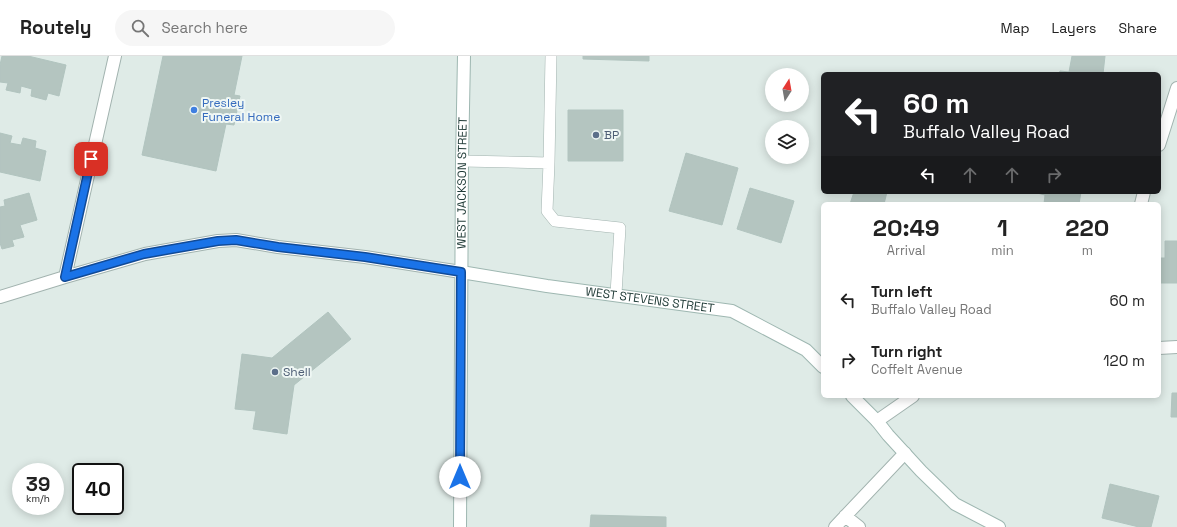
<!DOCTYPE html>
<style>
:root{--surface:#fff;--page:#f6f6f6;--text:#222;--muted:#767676;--line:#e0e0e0}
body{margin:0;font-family:"Space Grotesk",sans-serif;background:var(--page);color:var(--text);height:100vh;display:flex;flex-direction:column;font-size:15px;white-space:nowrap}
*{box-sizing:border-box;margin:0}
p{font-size:13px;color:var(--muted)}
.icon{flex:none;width:22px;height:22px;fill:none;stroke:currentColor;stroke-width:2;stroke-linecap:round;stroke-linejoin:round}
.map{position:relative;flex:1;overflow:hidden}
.drawer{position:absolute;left:821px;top:146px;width:340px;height:196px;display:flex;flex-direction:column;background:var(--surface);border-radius:6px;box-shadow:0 2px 10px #0003}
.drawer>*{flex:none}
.top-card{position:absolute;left:821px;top:16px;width:340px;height:122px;border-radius:6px;box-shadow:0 2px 10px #0003;background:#202124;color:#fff;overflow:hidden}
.needle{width:26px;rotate:11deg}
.fabs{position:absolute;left:765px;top:12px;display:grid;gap:8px}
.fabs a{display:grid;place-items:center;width:44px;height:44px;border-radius:50%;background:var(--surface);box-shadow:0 2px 10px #0003;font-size:20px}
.speed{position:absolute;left:12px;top:407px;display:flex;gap:8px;font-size:20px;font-weight:700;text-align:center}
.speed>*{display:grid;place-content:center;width:52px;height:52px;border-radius:50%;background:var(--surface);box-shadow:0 2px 10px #0003;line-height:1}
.speed small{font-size:10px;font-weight:400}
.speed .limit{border:2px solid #111;border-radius:6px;background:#fff;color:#111}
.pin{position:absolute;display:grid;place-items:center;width:34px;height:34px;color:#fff;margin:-17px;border-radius:8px;box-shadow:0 2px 6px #0006}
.me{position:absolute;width:44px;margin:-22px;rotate:0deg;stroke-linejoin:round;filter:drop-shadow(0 0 3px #0008)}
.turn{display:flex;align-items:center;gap:14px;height:84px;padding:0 16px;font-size:18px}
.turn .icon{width:52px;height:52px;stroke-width:2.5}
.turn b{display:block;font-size:28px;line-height:34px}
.lanes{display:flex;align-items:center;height:38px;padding:0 16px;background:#0003;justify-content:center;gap:20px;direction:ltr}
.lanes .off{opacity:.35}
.eta{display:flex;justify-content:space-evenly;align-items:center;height:68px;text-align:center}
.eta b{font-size:24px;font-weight:700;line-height:28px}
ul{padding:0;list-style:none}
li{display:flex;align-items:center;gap:12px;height:60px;padding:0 16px}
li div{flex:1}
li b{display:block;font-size:15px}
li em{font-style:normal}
header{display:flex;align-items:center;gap:24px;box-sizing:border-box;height:56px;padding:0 20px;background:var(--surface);border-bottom:1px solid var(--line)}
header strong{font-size:19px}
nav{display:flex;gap:22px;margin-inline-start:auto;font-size:14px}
.search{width:280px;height:36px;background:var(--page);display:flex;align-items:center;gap:10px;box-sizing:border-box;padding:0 14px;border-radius:22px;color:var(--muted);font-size:15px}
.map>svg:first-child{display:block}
.building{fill:#b4c5c0;stroke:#b1c4bf}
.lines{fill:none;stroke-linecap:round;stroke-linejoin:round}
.lane-casing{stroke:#a2b3af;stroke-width:12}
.street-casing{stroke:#a2b3af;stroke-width:14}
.secondary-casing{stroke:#9eb7b1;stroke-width:14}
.lane{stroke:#fff;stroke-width:11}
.street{stroke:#fff;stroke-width:12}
.secondary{stroke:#fff;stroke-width:12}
.route-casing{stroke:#114b97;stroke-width:10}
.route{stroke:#1a73e8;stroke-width:7}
.shop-dot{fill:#3f7fe0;stroke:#eff7f4;stroke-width:1.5}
.service-dot{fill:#5c6f8a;stroke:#eff7f4;stroke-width:1.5}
.labels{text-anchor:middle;stroke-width:4;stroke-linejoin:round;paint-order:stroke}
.shop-label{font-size:12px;fill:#366cbe;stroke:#eff7f4;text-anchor:start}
.service-label{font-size:12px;fill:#4e5e75;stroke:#eff7f4;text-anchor:start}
.street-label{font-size:12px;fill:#203b37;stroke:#eff7f4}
</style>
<header>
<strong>Routely</strong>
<div class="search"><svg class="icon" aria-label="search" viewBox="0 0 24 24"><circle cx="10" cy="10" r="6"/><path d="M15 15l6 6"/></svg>Search here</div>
<nav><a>Map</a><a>Layers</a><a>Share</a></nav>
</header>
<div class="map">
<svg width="1177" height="471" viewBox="0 0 1177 471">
<rect width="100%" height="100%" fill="#dfebe7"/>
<path class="building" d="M2,0H28L66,9L59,40L48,37L46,44L31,40L32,33L21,30L20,37L6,34L8,27L0,26V9Z
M163,0H242L234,39L240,40L234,69L226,68L216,115L142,99Z
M583,0H649V5L583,3Z
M1072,0H1105L1103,18H1059L1060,15L1069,16Z
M568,54H623V105H568Z
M0,77L12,80L10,87L21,89L23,82L36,85L35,92L46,95L40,125L0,116Z
M686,97L738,112L722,169L669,155Z
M750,132L794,145L781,187L737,173Z
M854,136H887L884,148H850Z
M1033,136H1081L1079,148H1044L1045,139Z
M29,137L37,164L20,169L24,181L12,184L14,190L2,193L0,187V151L5,150L4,144Z
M1165,185H1177V227H1159V202H1165Z
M328,256L351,283L294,329L287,378L253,373L256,355L235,353L242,298L272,302Z
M1172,337H1177V361H1171Z
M1110,428L1159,440L1151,471H1139L1102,462Z
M591,459L666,461V471H590Z"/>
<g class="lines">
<defs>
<path id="lane" d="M462,105L549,107L551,0
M549,107L547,155L555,165L620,172L616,238"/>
<path id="street" d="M1159,89L1177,32
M1141,148L1144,136
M65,221L115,0
M0,241L65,221L145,198L218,185L236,184L278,191L365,201L461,216
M1159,292L1177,291
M877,365L913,340
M845,460L859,471
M835,471L905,397"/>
<g id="secondary">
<path id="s1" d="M461,216L547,230L732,255L806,294L823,311"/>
<path d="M852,340L877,365L888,379L921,415L955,448L999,471"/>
<path id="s2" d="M460,471L462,105L464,0"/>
</g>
</defs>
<use href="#lane" class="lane-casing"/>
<use href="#street" class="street-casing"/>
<use href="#secondary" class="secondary-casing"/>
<use href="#lane" class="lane"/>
<use href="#street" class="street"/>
<use href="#secondary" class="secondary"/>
</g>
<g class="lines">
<defs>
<path id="route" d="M91,103L65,221L144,198L218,185L236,184L278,191L365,201L461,216L460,421"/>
</defs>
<use href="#route" class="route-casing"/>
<use href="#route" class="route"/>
</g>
<circle class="shop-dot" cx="194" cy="54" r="4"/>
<g class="service-dot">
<circle cx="596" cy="79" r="4"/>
<circle cx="275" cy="316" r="4"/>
</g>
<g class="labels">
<g class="shop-label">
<text x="202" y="51">Presley<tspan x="202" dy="14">Funeral Home</tspan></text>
</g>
<g class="service-label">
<text x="604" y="83">BP</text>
<text x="283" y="320">Shell</text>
</g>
<g class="street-label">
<text dy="4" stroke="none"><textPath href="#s2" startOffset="344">WEST JACKSON STREET</textPath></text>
<text dy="4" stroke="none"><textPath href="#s1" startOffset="191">WEST STEVENS STREET</textPath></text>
</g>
</g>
</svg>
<div class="fabs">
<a><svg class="needle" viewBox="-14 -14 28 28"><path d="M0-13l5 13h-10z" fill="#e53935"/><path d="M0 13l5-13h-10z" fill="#767676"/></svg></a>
<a><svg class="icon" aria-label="layers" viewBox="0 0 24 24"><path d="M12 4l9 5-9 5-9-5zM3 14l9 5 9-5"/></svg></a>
</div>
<div class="speed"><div>39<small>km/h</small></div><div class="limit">40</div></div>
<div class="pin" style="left:91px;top:103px;background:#d93025"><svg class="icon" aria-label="arrive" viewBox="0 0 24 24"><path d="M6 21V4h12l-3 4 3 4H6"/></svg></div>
<svg class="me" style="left:460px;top:421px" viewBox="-20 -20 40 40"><circle r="19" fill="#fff"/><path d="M0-13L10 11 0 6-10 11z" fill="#1a73e8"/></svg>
<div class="top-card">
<div class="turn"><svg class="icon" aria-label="left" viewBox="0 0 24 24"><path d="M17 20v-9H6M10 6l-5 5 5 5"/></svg><div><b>60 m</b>Buffalo Valley Road</div></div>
<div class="lanes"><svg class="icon" aria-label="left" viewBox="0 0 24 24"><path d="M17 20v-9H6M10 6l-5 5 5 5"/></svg><svg class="icon off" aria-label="ahead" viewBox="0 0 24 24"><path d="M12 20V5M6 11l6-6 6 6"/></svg><svg class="icon off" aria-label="ahead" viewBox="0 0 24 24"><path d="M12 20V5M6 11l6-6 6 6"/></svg><svg class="icon off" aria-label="right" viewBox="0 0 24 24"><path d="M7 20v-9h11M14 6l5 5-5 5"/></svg></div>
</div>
<section class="drawer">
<div class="eta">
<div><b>20:49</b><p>Arrival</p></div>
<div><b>1</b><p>min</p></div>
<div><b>220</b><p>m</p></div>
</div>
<ul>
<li><svg class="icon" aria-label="left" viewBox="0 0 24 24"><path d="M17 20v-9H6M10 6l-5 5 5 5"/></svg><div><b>Turn left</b><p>Buffalo Valley Road</p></div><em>60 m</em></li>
<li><svg class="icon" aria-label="right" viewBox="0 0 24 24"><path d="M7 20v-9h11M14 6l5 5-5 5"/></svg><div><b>Turn right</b><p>Coffelt Avenue</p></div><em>120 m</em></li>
</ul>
</section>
</div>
